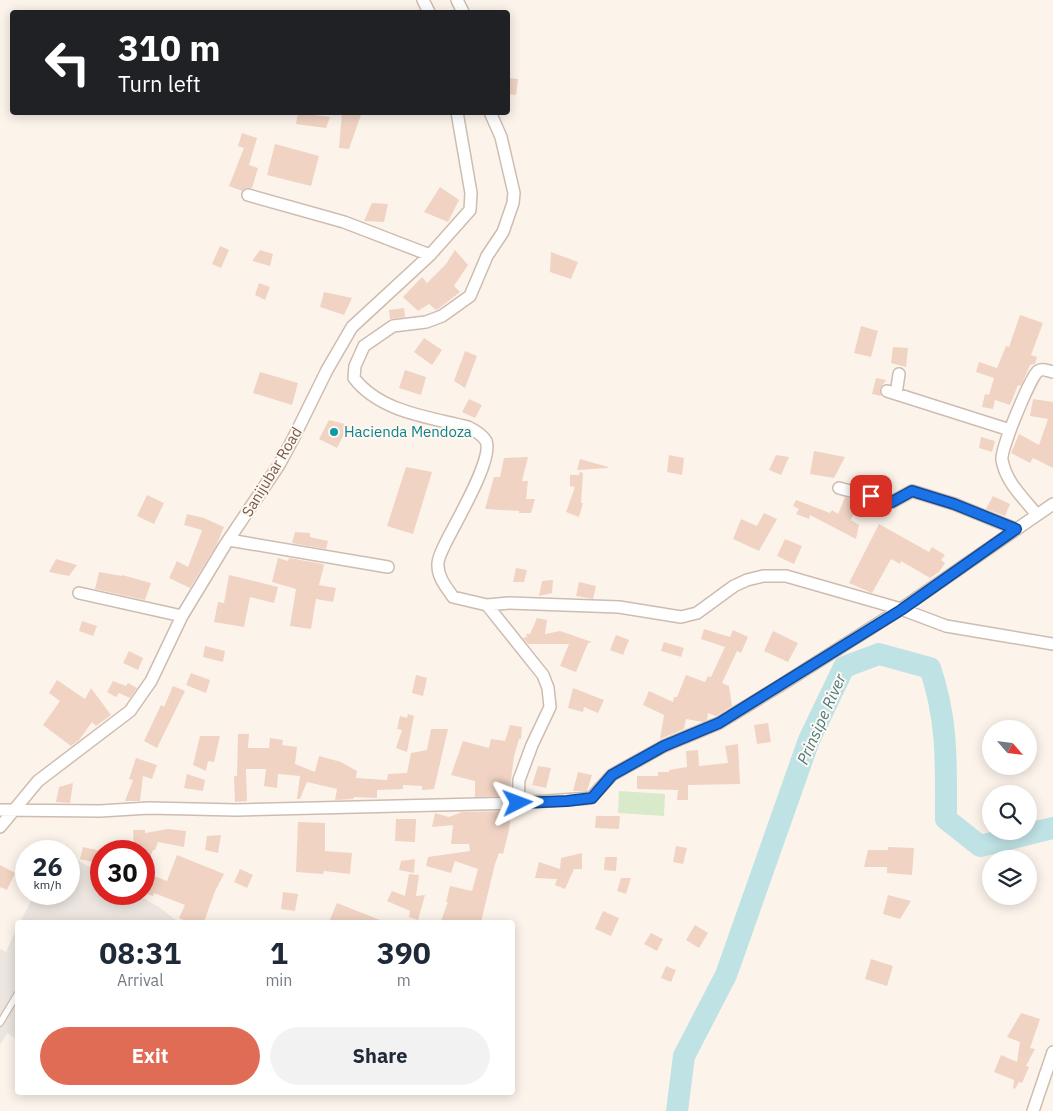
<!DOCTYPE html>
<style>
:root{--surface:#fff;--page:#f2f2f3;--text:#1f2937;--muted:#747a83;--accent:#e06c56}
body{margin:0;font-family:"IBM Plex Sans",sans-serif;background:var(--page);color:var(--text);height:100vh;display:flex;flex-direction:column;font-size:19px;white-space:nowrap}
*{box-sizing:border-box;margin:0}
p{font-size:16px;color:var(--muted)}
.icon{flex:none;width:28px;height:28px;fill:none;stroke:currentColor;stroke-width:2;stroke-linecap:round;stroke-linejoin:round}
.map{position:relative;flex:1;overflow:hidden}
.panel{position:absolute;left:15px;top:920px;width:500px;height:175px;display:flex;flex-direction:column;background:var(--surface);border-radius:5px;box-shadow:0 2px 12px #0003}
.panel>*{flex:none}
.guide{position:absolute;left:10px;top:10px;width:500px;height:105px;border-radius:5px;box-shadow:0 2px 12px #0003;background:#202124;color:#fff;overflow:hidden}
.needle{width:32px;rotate:118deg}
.fabs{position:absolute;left:982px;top:720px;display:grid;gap:10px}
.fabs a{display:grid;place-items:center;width:55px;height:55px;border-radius:50%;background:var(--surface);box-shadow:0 2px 12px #0003;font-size:25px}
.speed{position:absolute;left:15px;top:840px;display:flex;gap:10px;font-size:25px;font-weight:700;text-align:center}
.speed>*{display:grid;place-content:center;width:65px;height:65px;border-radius:50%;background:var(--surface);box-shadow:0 2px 12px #0003;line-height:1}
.speed small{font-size:12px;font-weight:400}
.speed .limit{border:8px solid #d22;background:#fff;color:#111}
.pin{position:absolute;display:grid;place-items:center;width:42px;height:42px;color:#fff;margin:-21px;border-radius:10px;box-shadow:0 2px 8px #0006}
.me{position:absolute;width:55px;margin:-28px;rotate:87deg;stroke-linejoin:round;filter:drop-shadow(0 0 4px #0008)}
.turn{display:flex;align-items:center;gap:18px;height:105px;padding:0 25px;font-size:22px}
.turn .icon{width:65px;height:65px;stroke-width:2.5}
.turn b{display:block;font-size:35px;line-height:42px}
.eta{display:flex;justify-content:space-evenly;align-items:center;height:85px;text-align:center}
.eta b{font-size:30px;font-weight:700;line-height:35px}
.primary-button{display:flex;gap:10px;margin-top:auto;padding:10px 25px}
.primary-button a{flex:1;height:58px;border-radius:30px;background:var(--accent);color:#fff;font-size:20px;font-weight:700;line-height:58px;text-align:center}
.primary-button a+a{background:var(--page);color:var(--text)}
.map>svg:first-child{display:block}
.industrial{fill:#ece5e0}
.green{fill:#d8eac9}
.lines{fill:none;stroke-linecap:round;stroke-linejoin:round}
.river{stroke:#bfe2e5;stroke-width:22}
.building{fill:#f0d3c3}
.service-casing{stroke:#cebcb0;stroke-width:8}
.minor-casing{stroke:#cebcb0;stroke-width:14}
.service{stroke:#fff;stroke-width:5.5}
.minor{stroke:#fff;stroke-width:11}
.route-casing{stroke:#114b97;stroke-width:12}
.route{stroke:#1a73e8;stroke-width:9}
.culture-dot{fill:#0f9aa8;stroke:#fef8f1;stroke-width:2}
.labels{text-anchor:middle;stroke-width:4;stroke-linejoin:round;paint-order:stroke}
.culture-label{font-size:15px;fill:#0d838f;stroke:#fef8f1;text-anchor:start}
.street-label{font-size:15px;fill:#775a4e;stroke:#fef8f1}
.water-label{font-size:16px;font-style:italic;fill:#457b82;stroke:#fef8f1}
</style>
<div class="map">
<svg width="1053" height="1111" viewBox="0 0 1053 1111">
<rect width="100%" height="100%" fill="#fcf4eb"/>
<path class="industrial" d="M69,855L101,874V894H136L159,907L178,922H20L35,894H69Z
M17,928V1039L7,1033L0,1045V949L6,952Z"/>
<path class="green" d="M619,791L665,794L664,816L618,813Z"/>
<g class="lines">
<path class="river" d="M677,1111L684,1056L726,975L809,740L844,667L879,654L930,668C948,720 946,765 946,819L980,846L1053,828"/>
</g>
<path class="building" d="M508,78L518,79L516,95L508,94Z
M342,112H362L349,149L339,148Z
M298,113L330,117L326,128L296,124Z
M242,133L257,138L249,165L258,168L252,188H246L242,191L229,186L244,148L238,146Z
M275,144L319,156L311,186L267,175Z
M440,187L459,200L448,222L424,212Z
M372,203L388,204L384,222L364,221Z
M220,246L229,250L221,268L212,264Z
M260,250L273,254L270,266L252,261Z
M455,250L468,265L454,286L460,292L438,309L436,310L429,304L418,311L403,297L422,277L427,283L446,264Z
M551,252L578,262L571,279L550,272Z
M259,283L270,287L265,300L255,295Z
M324,292L352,298L344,315L320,307Z
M404,308L405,317L390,319L389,310Z
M1020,315L1043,323L1031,355L1037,357L1035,364L1030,365L1021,386L1018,385L1010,405L995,400L993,409L982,407L985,394L989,395L994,378L976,372L979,362L997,368L1006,346L1009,347Z
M861,326L878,331L871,357L854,353Z
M424,338L442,350L432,365L414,352Z
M893,347L908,348L906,367L891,363Z
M465,351L477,356L465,388L454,381Z
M405,370L426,377L421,395L399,388Z
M260,372L298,383L292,405L253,393Z
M876,378L886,380L880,389L881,396L872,394Z
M469,399L482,405L475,418L462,412Z
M1033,399L1053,402V468L1033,458L1030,463L1011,453L1019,434L1039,445L1048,419L1030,416Z
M329,420L349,425L337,448L319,439Z
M981,437L995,441L992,452L979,448Z
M814,451L845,457L834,478L810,474Z
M669,455L684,458L682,475L667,472Z
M776,455L789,457L781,475L769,470Z
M528,457L522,481H528L526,499H535L531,513H519V511L485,509L494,477H500L504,458Z
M580,459L608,467V468L577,470Z
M406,467L432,472L413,534L387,526Z
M580,472L583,473L581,503H583L579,517L566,512L575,487L570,486V475H579Z
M147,495L164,503L154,524L137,516Z
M993,496L1010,504L1005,516L986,509Z
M845,497L859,502L851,520L859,525L856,539L810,515L809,519L796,514L799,509L793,506L796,500L830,513L832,510L838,514Z
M764,513L777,519L759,551L733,539L741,519L757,526Z
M187,514L204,518L224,527L216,546L190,588L169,578L177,561L188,567L200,536L202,530L184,525Z
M879,524L929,552L932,547L945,555L941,560L945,563L939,572L930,578L901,561L900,564L891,559L872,593L849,583Z
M295,532L310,533V537L328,541L326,549L292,543Z
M785,539L802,546L794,564L777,556Z
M278,558L288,561L289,558L323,564L324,565L319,585L336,588L333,602L316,599L311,629L290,626L296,589L272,582Z
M56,559L77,565L69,576L49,572Z
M516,568L527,570L524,582H513Z
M99,572L122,576V575L151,583L145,600L95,589Z
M229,575L278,587L274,603L250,597L244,627L214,622L218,602L224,603Z
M553,580L552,593L539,596L542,581Z
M579,582L596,586L593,599L576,596Z
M537,618L547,620L545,634L560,631L592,642L588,643L576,672L560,666L569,644H528L523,638L527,637L526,634H530Z
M82,621L97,626L93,636L79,631Z
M704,629L730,637L733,630L748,637L741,653L737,651L722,683L729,686L732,706L716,716L708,713L707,720L703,722L686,719L684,729L660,739L664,715L643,705L649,691L673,702L674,697H677L686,675L705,682L708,676L711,677L725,647L701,639Z
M773,631L798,643L788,662L764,651Z
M616,635L629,640L623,655L610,650Z
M664,642L684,648L681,657L661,651Z
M205,646L225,651L223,662L203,657Z
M129,651L143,658L138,670L123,663Z
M191,673L210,680L206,693L186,685Z
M416,675L427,678L423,696L412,693Z
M57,680L85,699L91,688L111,715L96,726L92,722L79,740L71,746L43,725L60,701L49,693Z
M113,681L126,686L128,683L137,688L130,698L119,693L116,697L107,692Z
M173,686L185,691L157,748L144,741L161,705L164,707Z
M573,688L604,700L598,713L584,707L583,712L568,708Z
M408,714L414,716L407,752L396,748L402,730L397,729L400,716L407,718Z
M768,723L771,742L757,744L754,725Z
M510,725L522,727L521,739H519L514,756L509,796L475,797V781L451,775L463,741L489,748L491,739L505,741Z
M431,729H448L434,789L422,790V786L403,785V789L377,790V798L354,797L353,799L335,800L337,789L307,782L300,799H297L300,776L278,774L277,788L264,786L266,769H246L247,801L235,802L234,776H237L238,734H249L248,748H269L270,738L283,740L282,745L297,747L295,764L315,772L319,756L341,762L357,771L356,778L387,780L388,774L407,773L411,753L427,750Z
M200,736H220L214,762L208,761L206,771L193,765Z
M738,744L740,784L688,785V800H677L678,790L637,789V776H658V772H669V770L687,767L686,751L698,750L699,766L728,763L725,746Z
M136,758L157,765L152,779L143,776L140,801H125L133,780L129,779Z
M538,766L551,768L546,788L532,785Z
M578,772L592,775L587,791H573Z
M187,774L205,780L203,791L184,788Z
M73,783L70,803L56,802L59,787Z
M509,811V813L511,814L509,830L503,854L499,853L495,864L481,922H446L441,921L448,902H446L450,886L472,891L478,869L455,861L451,873L426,866L428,857L470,851L469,844H451L453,825L432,827L435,813L449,817L462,812Z
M596,816H620L619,829L595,828Z
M396,819H416L415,842L395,841Z
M298,822L325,823V851L352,853L350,874L324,871L323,874L296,872Z
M168,829L186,831L184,847L158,842L155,850H153L144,870V849H134L133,830H145V833Z
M221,835L218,853L205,850L207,836Z
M676,846L687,848L683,864L673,862Z
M83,847L101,851V864L80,859Z
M888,847L914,848L912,875L887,873V867H864L868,850H888Z
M582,853V869H574L565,889L555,885L557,879L535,878L539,862L560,869L561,858Z
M177,855L224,874L215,891L204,922H188L179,918L185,905L154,893L153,896L144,893V872L167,881Z
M605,857H617L616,871L604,870Z
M415,859L414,873L399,870L401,861Z
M0,865L15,873L7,890L0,887Z
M240,869L253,875L247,888L234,882Z
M409,874L419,875L416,896L425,895L418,920L409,917L410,911L387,901L392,891L405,896Z
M621,878H631L626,894L617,891Z
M283,892L298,894L295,911L281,909Z
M888,895L911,901L900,919L883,914Z
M337,903L385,922H329Z
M603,911L619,918L611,936L595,929Z
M695,925L708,933L699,948L686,940Z
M651,933L663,939L657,951L644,944Z
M871,959L893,966L887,986L865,979Z
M666,966L676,970L671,982L661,978Z
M1021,1013L1040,1019L1030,1048L1035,1049L1026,1066L1029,1067L1022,1083L1019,1082L1015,1089L1013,1088L1014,1080L994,1072L1001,1055L1017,1062L1020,1042L1007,1037Z"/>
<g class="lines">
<defs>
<path id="service" d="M0,1023L18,993"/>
<path id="minor" d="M423,0L429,12
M457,0L463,12
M490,112L501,137L514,193L513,203L503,232L487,256L470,296L442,316L426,322L393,326L364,346L355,366L354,378C380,412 429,417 468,427C474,430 482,434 486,441C494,459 454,525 445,544C442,551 437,559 438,566C438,578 447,588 453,597L487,605L509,603L619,607L681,617L697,613L734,586L747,580L763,576H786L901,609L946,626L1053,644
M248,195L344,222L430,255
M887,391L1010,430
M896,394L899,374
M839,488L892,502L912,491L954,504L1016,529
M1037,515C1024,498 1006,483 1002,460C1000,450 1030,378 1038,371C1042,368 1048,371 1053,372
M229,540L388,567
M79,593L182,616
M487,605L543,675L548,688L550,707L532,745L519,780L518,803
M0,810L100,811L149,808L236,810L518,803L591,798L612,775L664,746L719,723L781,685L901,609L1053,504
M0,827L38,781L130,711L151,681L182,616L225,545L279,465L294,437L327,370L352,327L430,255L470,210L471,193L457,112
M1033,1111L1053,1052"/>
</defs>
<use href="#service" class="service-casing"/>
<use href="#minor" class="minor-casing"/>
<use href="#service" class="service"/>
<use href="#minor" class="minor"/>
</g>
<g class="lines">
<defs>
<path id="route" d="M518,803L567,801L592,798L612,775L664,746L719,723L901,610L1016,529L954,504L912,491L892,502L871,496"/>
</defs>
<use href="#route" class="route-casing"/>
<use href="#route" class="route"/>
</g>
<circle class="culture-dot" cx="334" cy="432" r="5"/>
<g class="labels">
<g class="culture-label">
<text x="344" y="437">Hacienda Mendoza</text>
</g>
<g class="street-label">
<text transform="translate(272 472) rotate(-59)" y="5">Sanijubar Road</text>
</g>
<g class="water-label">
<text transform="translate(821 719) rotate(-66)" y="6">Prinsipe River</text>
</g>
</g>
</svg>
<div class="fabs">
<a><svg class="needle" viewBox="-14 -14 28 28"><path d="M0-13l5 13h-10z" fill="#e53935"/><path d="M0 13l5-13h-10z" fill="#747a83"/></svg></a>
<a><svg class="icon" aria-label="search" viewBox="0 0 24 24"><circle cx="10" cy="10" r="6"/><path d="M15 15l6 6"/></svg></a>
<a><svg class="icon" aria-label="layers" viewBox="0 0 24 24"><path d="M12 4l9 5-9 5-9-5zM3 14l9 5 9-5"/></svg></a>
</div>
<div class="speed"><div>26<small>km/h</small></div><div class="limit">30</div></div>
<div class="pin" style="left:871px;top:496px;background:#d93025"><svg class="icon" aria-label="arrive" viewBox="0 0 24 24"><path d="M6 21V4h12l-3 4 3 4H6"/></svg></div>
<svg class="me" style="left:518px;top:803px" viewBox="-20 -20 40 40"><path d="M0-17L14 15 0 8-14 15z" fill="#1a73e8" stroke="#fff" stroke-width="4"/></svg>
<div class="guide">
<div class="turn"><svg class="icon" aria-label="left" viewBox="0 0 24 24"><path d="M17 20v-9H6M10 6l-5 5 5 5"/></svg><div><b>310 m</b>Turn left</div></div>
</div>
<section class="panel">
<div class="eta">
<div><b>08:31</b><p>Arrival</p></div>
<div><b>1</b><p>min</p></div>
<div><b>390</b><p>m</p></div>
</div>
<div class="primary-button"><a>Exit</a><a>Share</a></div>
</section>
</div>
